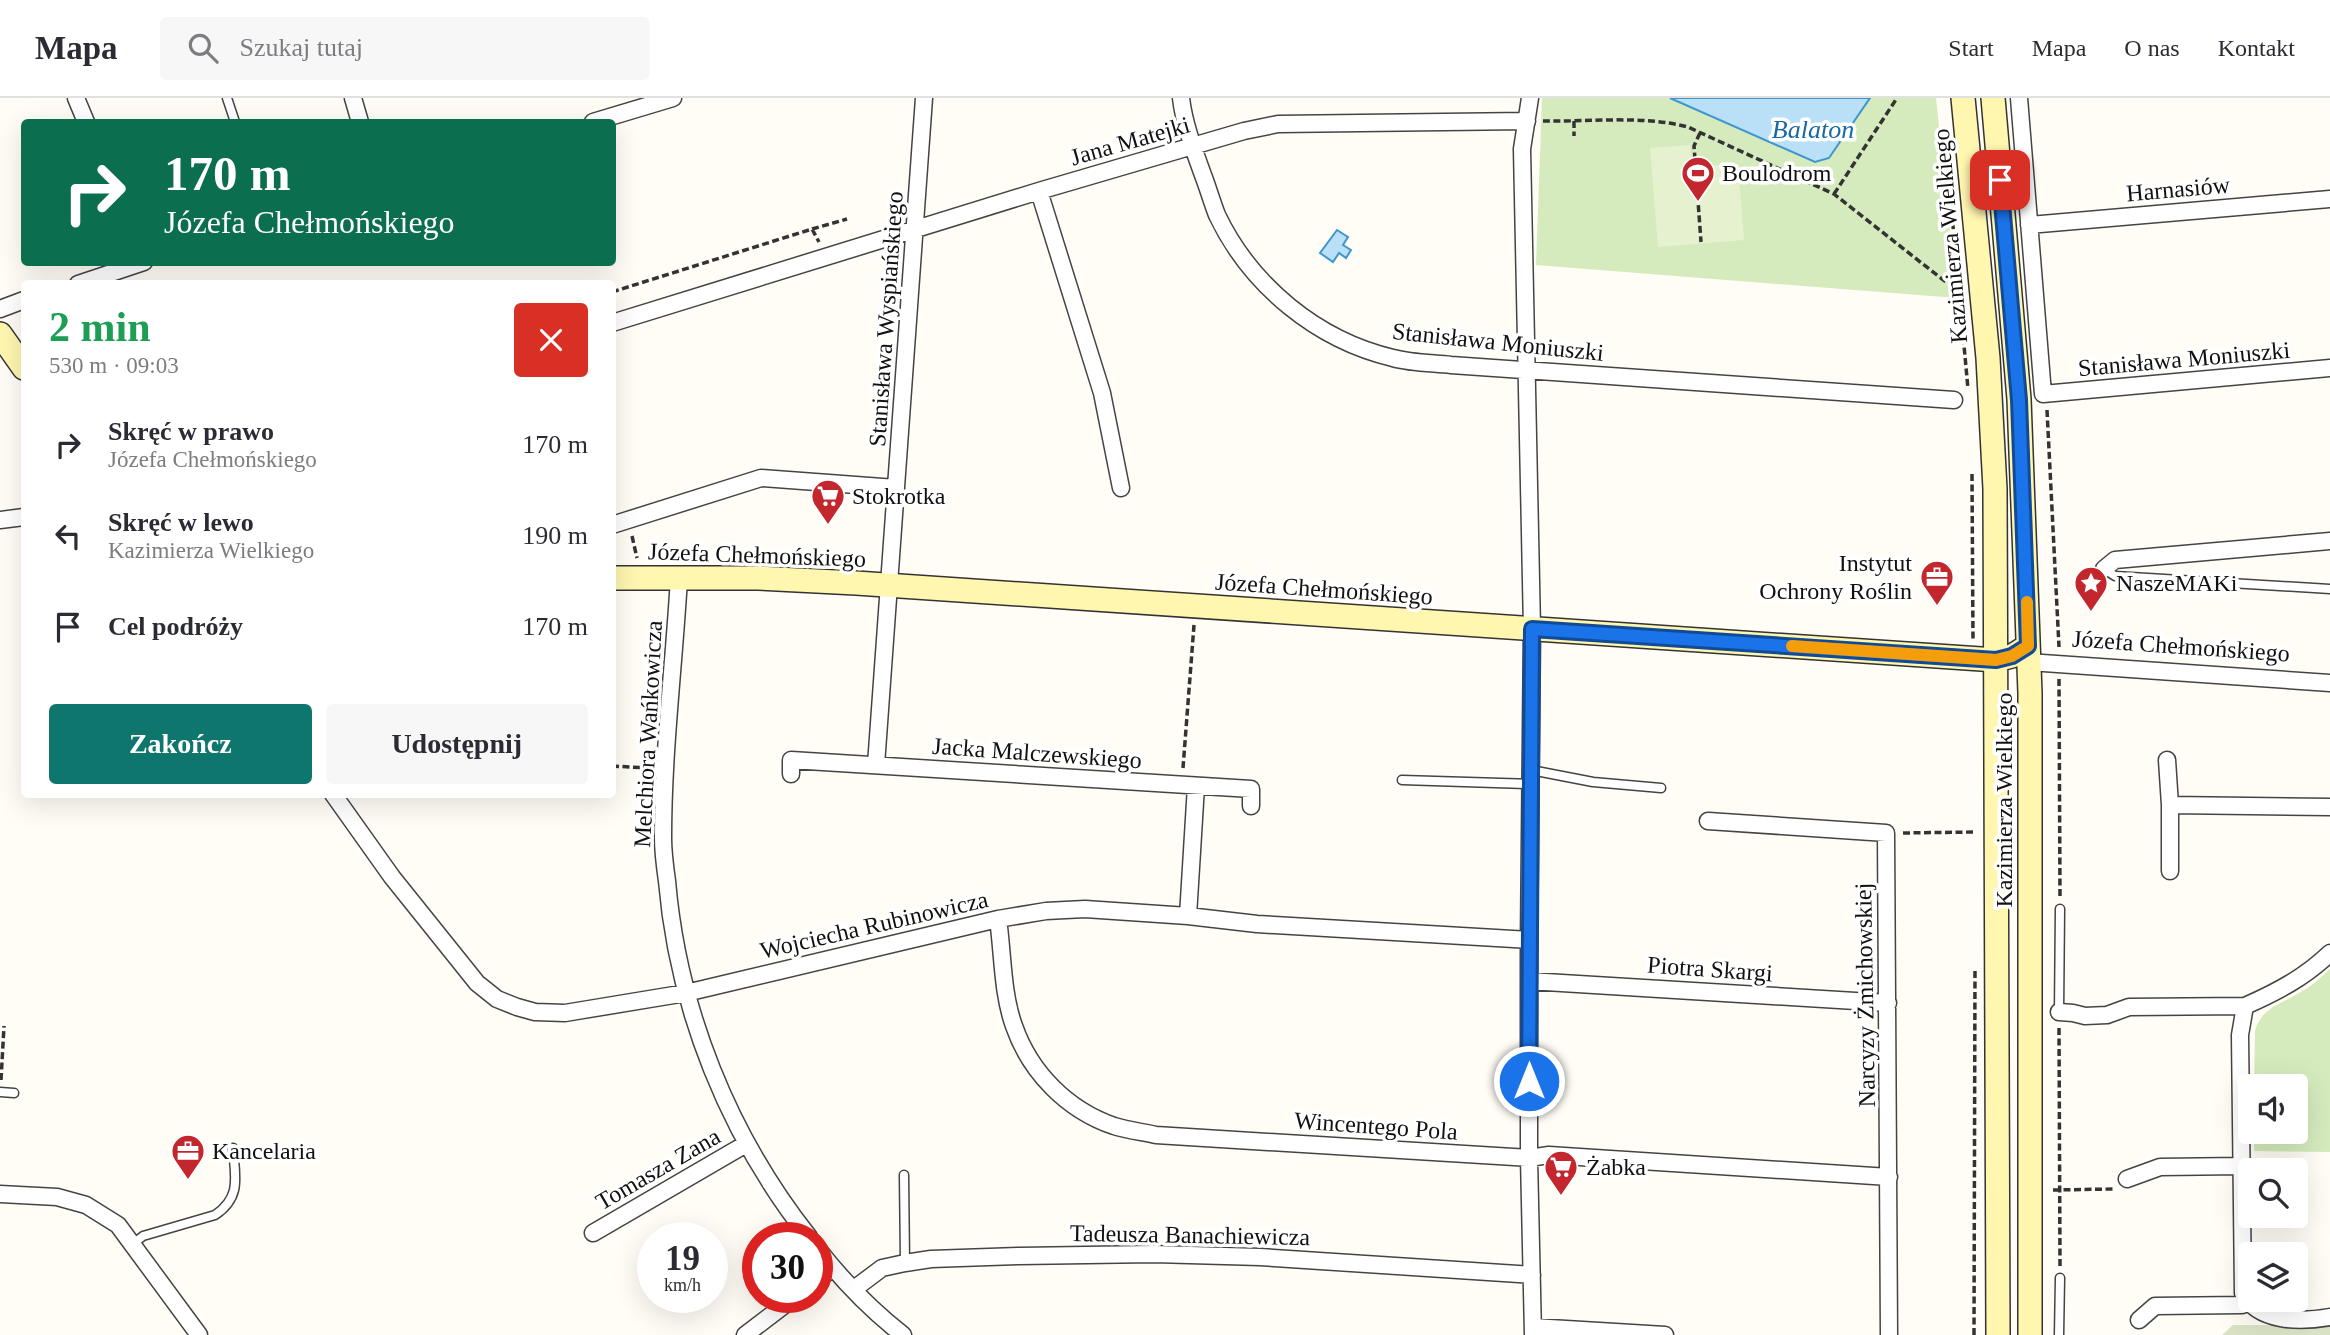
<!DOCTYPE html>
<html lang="pl">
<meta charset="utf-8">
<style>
:root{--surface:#fff;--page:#f7f7f7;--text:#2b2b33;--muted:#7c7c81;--line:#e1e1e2;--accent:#0f766e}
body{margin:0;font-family:Georgia,serif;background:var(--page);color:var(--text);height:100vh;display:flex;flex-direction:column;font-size:26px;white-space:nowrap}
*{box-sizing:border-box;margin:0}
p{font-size:23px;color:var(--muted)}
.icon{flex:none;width:38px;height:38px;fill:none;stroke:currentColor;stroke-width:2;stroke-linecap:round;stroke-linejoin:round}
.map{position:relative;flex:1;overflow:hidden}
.drawer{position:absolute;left:21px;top:182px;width:595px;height:518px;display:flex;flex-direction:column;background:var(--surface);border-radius:7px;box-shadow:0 7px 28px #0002}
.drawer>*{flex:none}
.top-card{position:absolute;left:21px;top:21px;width:595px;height:147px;border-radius:7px;box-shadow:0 7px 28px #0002;background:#0b6e4f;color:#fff;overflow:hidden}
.buttons{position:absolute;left:2238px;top:976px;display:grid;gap:14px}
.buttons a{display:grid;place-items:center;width:70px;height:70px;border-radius:7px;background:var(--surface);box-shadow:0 7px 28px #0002;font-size:35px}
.speed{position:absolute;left:637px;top:1124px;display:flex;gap:14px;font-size:35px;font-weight:700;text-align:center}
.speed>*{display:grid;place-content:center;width:91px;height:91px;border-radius:50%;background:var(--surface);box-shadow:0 7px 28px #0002;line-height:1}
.speed small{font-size:18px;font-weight:400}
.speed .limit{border:10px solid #d22;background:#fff;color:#111}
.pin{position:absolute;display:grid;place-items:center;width:60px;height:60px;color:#fff;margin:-30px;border-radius:14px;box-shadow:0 4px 10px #0006}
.me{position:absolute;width:77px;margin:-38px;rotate:0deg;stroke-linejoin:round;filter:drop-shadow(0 0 5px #0008)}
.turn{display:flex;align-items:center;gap:24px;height:147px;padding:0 28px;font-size:32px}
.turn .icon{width:91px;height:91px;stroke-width:2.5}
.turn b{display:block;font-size:49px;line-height:60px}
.round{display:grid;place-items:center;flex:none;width:74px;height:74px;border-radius:7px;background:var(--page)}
.summary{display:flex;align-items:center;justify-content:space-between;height:119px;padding:0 28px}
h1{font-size:42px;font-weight:600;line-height:52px;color:#1e9e55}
.button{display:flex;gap:14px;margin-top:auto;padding:14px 28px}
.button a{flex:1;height:80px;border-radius:7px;background:var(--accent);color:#fff;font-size:28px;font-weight:600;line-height:80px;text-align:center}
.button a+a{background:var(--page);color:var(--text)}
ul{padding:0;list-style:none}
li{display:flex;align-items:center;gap:21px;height:91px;padding:0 28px}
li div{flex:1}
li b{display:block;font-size:26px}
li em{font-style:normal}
header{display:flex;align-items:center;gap:42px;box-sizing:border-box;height:98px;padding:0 35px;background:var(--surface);border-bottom:2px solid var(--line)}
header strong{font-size:33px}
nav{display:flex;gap:38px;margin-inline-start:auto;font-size:24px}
.search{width:490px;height:63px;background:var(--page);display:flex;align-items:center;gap:18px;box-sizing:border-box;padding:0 24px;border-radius:7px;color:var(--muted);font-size:26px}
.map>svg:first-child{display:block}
.green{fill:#d5ebbd}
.cemetery{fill:#d9e3c4}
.pitch{fill:#e6f2cf}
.water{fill:#b9e0f7;stroke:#3f96cf;stroke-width:2}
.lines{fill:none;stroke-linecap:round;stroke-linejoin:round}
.lane-casing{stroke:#444;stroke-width:11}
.street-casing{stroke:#444;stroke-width:19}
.secondary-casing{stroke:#333;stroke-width:26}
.path{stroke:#333;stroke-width:3.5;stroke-dasharray:7 3.5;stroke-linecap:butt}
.lane{stroke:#fff;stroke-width:8}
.street{stroke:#fff;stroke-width:16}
.secondary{stroke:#fff6b0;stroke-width:23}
.route-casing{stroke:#114b97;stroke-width:18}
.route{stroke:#1a73e8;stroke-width:12}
.slow{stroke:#f59e0b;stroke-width:12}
.labels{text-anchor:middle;stroke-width:7;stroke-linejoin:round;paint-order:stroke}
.street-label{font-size:24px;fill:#111;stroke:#fff}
.poi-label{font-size:24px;fill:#111;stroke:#fff;text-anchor:start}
.water-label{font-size:26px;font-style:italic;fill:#1768a6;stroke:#fff}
</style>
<header>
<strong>Mapa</strong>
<div class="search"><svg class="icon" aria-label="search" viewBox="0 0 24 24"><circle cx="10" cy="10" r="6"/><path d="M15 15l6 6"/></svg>Szukaj tutaj</div>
<nav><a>Start</a><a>Mapa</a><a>O nas</a><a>Kontakt</a></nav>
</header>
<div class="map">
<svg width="2330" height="1237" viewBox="0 0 2330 1237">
<rect width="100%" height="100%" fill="#fffdf5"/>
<path class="green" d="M1542,0H1936L1957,200L1536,167Z
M2330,871V1054L2254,1053V1034H2296V989H2254L2255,933C2261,910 2281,906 2299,895C2311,889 2320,880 2330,871Z"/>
<path class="cemetery" d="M2233,1227H2330V1237H2222Z"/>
<path class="pitch" d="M1690,47L1692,69L1738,66L1744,142L1658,149L1650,50Z"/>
<path class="water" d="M1670,0H1870L1829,60L1815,64Z
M1337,132L1348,139L1343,147L1351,152L1346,160L1339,155L1333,164L1320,155Z"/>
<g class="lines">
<defs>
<path id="lane" d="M227,0L235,24
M2104,471L2115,478L2330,491
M1531,672L1593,684L1661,690
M1402,682L1530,686
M2059,914L2060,811
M0,994L14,995
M904,1077L905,1165
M133,1146L143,1138L215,1117C242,1099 235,1078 233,1050
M2059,1237L2060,1180"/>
<path id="street" d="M76,0L86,24
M353,0L360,24
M1181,0C1184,26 1194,52 1203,77C1208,90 1212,104 1217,117C1251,188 1317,242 1393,260C1411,265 1432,265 1451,267L1954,302
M1530,0L1522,51L1532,531L1529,842V1060L1533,1237
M2019,0L2043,296L2330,270
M593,24L673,0
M1039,93L1102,295L1121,390
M2029,127L2330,101
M78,186L144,164
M0,211L24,202
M612,225L1039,93L1244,33L1278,26L1527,23
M0,422L24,419
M612,427L761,380L896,390
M2104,471L2115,462L2330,443
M679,480C674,567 663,653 663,740C663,754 665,769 667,783C678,912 729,1038 809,1139
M2029,564L2330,585
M2167,662L2170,707
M876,667L924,0
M791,676V662L1251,691V708
M333,696L392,779L477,885L497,901L517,909L535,914L565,915L686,895L998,821L1046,813L1085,811L1188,818L1257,826L1529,842
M1708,723L1886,735L1889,1237
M2170,773V707L2330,709
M1188,818L1196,688
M998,821C1003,856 1002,895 1014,928C1030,974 1067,1012 1114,1028C1127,1032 1142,1034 1156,1037L1529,1060L1549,1057L1889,1079
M2330,855C2305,879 2277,894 2245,908L2240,937L2243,1195C2258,1225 2301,1224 2330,1219
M1529,883L1888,905
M2059,914L2073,915L2085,918L2107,917L2129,909L2245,908
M2127,1081L2160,1069L2241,1068
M0,1096L57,1099L86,1107L118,1127L199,1237
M593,1135L746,1046
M817,1150C842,1182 871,1212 903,1237
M817,1182L833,1170
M854,1191L882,1170L905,1165L931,1161L1019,1158L1154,1156L1260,1159L1532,1177
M2139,1222L2155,1208L2242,1207L2248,1203
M1533,1229L1665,1237
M745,1237L795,1199"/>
<path id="secondary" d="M1963,0L1988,260L1995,391L1998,1237
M1993,0L2019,301L2030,595V1237
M0,236L24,270
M612,480H758L856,485L1996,562L2012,558L2028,548"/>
</defs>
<use href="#lane" class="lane-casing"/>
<use href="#street" class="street-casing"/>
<use href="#secondary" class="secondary-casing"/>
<path class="path" d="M1543,23C1590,24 1642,17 1688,29L1834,96L1947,185L1957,186
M1574,23V38
M1944,30L1968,291
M1700,35L1694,48L1701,144
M1834,96L1897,0
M812,131L847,121
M612,194L812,131L819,144
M2047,312L2059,549
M1972,376L1973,543
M632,438L637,460
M754,455L787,457L788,454
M2059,581L2060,801
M612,668L649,670
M1183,670L1194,527
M1903,735L1975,734
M2059,930L2060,1168
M1,982L4,928
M2053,1092L2113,1091
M1974,1237L1975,872"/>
<use href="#lane" class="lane"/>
<use href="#street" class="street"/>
<use href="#secondary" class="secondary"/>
</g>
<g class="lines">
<defs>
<path id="route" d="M1529,983L1532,531L1996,562L2012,558L2028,548L2019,302L2000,82"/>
</defs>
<use href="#route" class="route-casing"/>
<use href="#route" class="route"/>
<path class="slow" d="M1792,548L1996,562L2012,558L2028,548L2027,504"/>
</g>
<defs>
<symbol id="stadium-pin" viewBox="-11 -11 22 30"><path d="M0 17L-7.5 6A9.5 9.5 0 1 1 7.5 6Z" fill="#c4262e" stroke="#fff"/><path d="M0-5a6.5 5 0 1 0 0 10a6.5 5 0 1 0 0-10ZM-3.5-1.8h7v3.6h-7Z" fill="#fff"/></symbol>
<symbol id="supermarket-pin" viewBox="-11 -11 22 30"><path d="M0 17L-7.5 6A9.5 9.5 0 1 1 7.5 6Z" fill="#c4262e" stroke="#fff"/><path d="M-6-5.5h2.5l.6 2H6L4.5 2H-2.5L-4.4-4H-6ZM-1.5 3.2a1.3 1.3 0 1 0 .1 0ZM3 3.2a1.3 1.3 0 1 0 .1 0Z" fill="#fff"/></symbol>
<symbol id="office-pin" viewBox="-11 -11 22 30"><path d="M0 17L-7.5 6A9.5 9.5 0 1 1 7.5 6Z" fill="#c4262e" stroke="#fff"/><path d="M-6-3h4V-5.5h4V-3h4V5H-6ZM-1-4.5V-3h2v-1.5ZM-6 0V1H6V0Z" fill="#fff"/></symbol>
<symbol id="sight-pin" viewBox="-11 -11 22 30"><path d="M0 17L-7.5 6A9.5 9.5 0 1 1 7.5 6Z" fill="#c4262e" stroke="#fff"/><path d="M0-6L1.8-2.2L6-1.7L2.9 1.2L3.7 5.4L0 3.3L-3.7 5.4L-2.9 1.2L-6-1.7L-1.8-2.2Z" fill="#fff"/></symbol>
</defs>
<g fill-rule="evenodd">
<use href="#stadium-pin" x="1679" y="56" width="38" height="52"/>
<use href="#supermarket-pin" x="809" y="379" width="38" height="52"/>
<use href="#office-pin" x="1918" y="460" width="38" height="52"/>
<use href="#sight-pin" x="2072" y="466" width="38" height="52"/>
<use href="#office-pin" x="169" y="1034" width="38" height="52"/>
<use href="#supermarket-pin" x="1542" y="1050" width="38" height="52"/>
</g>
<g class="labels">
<g class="street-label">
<text transform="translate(1130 43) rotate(-16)" y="8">Jana Matejki</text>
<text transform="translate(2178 91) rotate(-5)" y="8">Harnasiów</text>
<text transform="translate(1950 138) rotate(-95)" y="8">Kazimierza Wielkiego</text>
<text transform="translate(886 221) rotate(-86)" y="8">Stanisława Wyspiańskiego</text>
<text transform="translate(1498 244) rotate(6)" y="8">Stanisława Moniuszki</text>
<text transform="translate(2184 261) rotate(-5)" y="8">Stanisława Moniuszki</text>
<text transform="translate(757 457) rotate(2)" y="8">Józefa Chełmońskiego</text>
<text transform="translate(1324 491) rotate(4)" y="8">Józefa Chełmońskiego</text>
<text transform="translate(2181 548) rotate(4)" y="8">Józefa Chełmońskiego</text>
<text transform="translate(648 636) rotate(-87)" y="8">Melchiora Wańkowicza</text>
<text transform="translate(1037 655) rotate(4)" y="8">Jacka Malczewskiego</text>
<text transform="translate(2004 702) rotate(-90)" y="8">Kazimierza Wielkiego</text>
<text transform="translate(874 827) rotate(-13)" y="8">Wojciecha Rubinowicza</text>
<text transform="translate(1710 871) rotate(4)" y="8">Piotra Skargi</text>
<text transform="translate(1865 897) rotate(-91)" y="8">Narcyzy Żmichowskiej</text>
<text transform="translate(1376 1028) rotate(4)" y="8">Wincentego Pola</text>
<text transform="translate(658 1071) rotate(-30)" y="8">Tomasza Zana</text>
<text transform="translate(1190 1137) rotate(1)" y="8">Tadeusza Banachiewicza</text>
</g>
<g class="poi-label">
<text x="1722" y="83">Boulodrom</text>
<text x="852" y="406">Stokrotka</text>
<text x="1912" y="473" text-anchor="end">Instytut<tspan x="1912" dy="28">Ochrony Roślin</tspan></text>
<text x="2116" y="493">NaszeMAKi</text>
<text x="212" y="1061">Kancelaria</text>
<text x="1586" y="1077">Żabka</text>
</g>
<g class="water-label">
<text x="1813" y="40">Balaton</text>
</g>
</g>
</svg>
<div class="buttons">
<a><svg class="icon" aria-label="sound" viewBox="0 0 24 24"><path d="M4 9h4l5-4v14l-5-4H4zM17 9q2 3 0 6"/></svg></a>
<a><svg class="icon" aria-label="search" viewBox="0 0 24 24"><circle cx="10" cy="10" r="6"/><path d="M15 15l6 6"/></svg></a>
<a><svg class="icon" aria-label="layers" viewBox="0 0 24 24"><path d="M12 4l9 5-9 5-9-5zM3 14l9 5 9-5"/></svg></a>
</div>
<div class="speed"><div>19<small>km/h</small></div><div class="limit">30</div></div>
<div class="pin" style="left:2000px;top:82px;background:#d93025"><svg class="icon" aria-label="arrive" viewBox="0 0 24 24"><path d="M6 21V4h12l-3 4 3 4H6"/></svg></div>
<svg class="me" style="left:1529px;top:983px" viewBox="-20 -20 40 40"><circle r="17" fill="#1a73e8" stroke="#fff" stroke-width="3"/><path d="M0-11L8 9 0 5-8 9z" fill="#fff"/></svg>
<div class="top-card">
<div class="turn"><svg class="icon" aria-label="right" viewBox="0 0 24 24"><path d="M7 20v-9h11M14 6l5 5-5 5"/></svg><div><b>170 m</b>Józefa Chełmońskiego</div></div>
</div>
<section class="drawer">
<div class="summary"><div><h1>2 min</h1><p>530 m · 09:03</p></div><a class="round" style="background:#d93025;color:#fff"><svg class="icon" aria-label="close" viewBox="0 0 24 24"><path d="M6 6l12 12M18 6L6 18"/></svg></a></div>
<ul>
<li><svg class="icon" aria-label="right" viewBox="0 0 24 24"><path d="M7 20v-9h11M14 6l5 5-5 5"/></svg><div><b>Skręć w prawo</b><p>Józefa Chełmońskiego</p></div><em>170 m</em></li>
<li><svg class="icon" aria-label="left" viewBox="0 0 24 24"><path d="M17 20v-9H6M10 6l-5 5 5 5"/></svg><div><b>Skręć w lewo</b><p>Kazimierza Wielkiego</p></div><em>190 m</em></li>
<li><svg class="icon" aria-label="arrive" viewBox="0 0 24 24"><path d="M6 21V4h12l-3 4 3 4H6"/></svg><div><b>Cel podróży</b></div><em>170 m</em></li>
</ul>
<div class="button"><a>Zakończ</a><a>Udostępnij</a></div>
</section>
</div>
